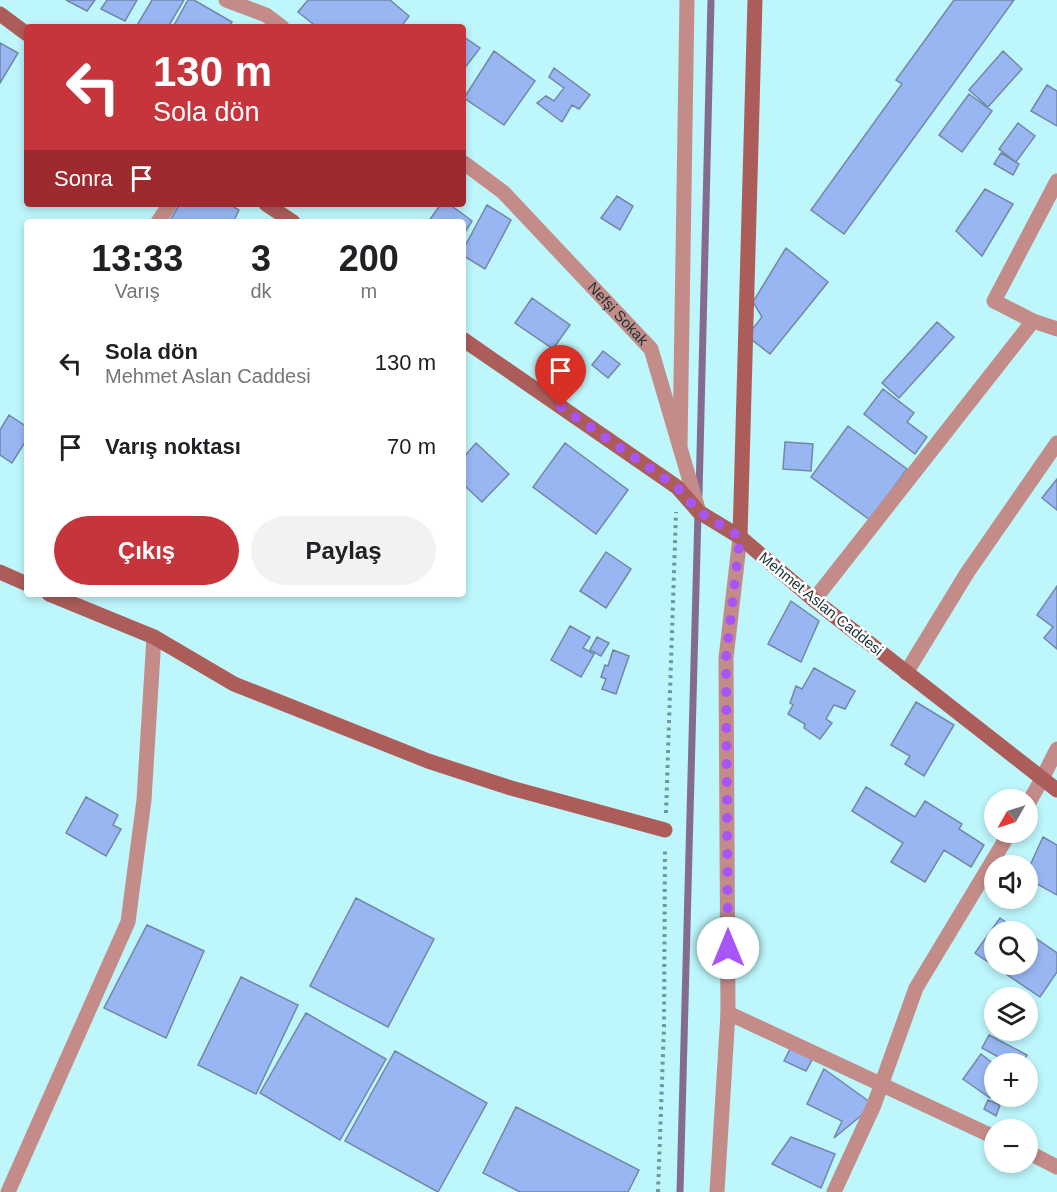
<!DOCTYPE html>
<html lang="tr">
<meta charset="utf-8">
<style>
:root{--surface:#fff;--page:#f2f2f2;--text:#202124;--muted:#757577;--accent:#c5353b}
body{margin:0;font-family:Helvetica,sans-serif;background:var(--page);color:var(--text);height:100vh;display:flex;flex-direction:column;font-size:22px;white-space:nowrap}
*{box-sizing:border-box;margin:0}
p{font-size:20px;color:var(--muted)}
.icon{flex:none;width:33px;height:33px;fill:none;stroke:currentColor;stroke-width:2;stroke-linecap:round;stroke-linejoin:round}
.map{position:relative;flex:1;overflow:hidden}
.side{position:absolute;left:24px;top:219px;width:442px;height:378px;display:flex;flex-direction:column;background:var(--surface);border-radius:6px;box-shadow:0 3px 9px #0003}
.side>*{flex:none}
.top-card{position:absolute;left:24px;top:24px;width:442px;height:183px;border-radius:6px;box-shadow:0 3px 9px #0003;background:#c5353b;color:#fff;overflow:hidden}
.needle{width:39px;rotate:231deg}
.tools{position:absolute;left:984px;top:789px;display:grid;gap:12px}
.tools a{display:grid;place-items:center;width:54px;height:54px;border-radius:50%;background:var(--surface);box-shadow:0 3px 9px #0003;font-size:30px}
.pin{position:absolute;display:grid;place-items:center;width:51px;height:51px;color:#fff;margin:-62px -26px;border-radius:50% 50% 50% 0;rotate:-45deg;box-shadow:0 0 6px #0007}
.pin .icon{rotate:45deg}
.me{position:absolute;width:66px;margin:-33px;rotate:0deg;stroke-linejoin:round;filter:drop-shadow(0 0 4px #0008)}
.turn{display:flex;align-items:center;gap:21px;height:126px;padding:0 30px;font-size:27px}
.turn .icon{width:78px;height:78px;stroke-width:2.5}
.turn b{display:block;font-size:42px;line-height:51px}
.then{display:flex;align-items:center;height:57px;padding:0 30px;background:#0003;gap:12px;font-size:22px}
.eta{display:flex;justify-content:space-evenly;align-items:center;height:102px;text-align:center}
.eta b{font-size:36px;font-weight:700;line-height:42px}
.action{display:flex;gap:12px;margin-top:auto;padding:12px 30px}
.action a{flex:1;height:69px;border-radius:36px;background:var(--accent);color:#fff;font-size:24px;font-weight:700;line-height:69px;text-align:center}
.action a+a{background:var(--page);color:var(--text)}
ul{padding:0;list-style:none}
li{display:flex;align-items:center;gap:18px;height:84px;padding:0 30px}
li div{flex:1}
li b{display:block;font-size:22px}
li em{font-style:normal}
.map>svg:first-child{display:block}
.lines{fill:none;stroke-linecap:round;stroke-linejoin:round}
.stream{stroke:#856b90;stroke-width:7}
.building{fill:#98b7f2;stroke:#7486a8;stroke-width:1.5}
.path{stroke:#6f979b;stroke-width:4;stroke-dasharray:3 4.5;stroke-linecap:butt}
.street{stroke:#c38c89;stroke-width:15}
.secondary{stroke:#ac5d5a;stroke-width:15}
.route{stroke:#a855f7;stroke-width:10;stroke-dasharray:0 18}
.labels{text-anchor:middle;stroke-width:5;stroke-linejoin:round;paint-order:stroke}
.street-label{font-size:15px;fill:#1b3134;stroke:#fff}
</style>
<div class="map">
<svg width="1057" height="1192" viewBox="0 0 1057 1192">
<rect width="100%" height="100%" fill="#bdf6fb"/>
<g class="lines">
<path class="stream" d="M699,495L711,0
M680,1192L698,512"/>
</g>
<path class="building" d="M66,0H95L87,11Z
M107,0H137L125,21L101,9Z
M152,0H184L168,27H136Z
M188,0H194L232,22L228,27H173Z
M308,0H390L409,16L401,27H317L298,12Z
M954,0H1014L844,234L811,210L902,84L896,80Z
M464,37L480,48L464,69Z
M0,43L18,53L0,83Z
M494,51L535,81L504,125L464,98Z
M1003,51L1022,69L988,107L969,90Z
M554,68L590,95L579,109L572,105L562,122L537,103L546,96L554,101L564,88L549,77Z
M1047,85L1057,91V126L1031,111Z
M969,94L992,111L962,152L939,135Z
M1018,123L1035,136L1016,162L999,149Z
M1001,153L1019,164L1013,175L994,164Z
M985,189L1013,204L982,256L956,231Z
M617,196L633,206L620,230L601,218Z
M180,204H229L239,210L233,222H169Z
M441,204H449L472,221L464,234V222H428Z
M487,205L511,220L485,269L464,256V248Z
M786,248L828,282L770,354L747,336L762,317L753,302Z
M532,298L570,325L553,349L515,323Z
M937,322L954,337L899,398L882,383Z
M603,351L620,364L608,378L592,365Z
M883,389L914,413L907,422L927,437L915,454L864,414Z
M9,415L27,427V439L12,463L0,455V430Z
M848,426L907,469L870,520L811,477Z
M785,442L813,444L811,471L783,469Z
M476,443L509,474L482,502L466,487L464,489V457Z
M565,443L628,490L596,534L533,487Z
M1057,479V510L1042,498Z
M606,552L631,569L606,608L580,591Z
M1057,586V649L1044,638L1053,627L1037,615Z
M791,601L819,621L801,662L768,644Z
M570,626L590,637L583,648L594,654L581,677L551,660Z
M597,637L609,643L601,656L590,650Z
M613,650L629,656L616,694L602,689L606,679L601,677L605,665L608,666Z
M814,668L855,691L845,709L834,705L826,719L832,723L820,739L804,728L805,724L788,714L793,705L790,703L796,686L802,689Z
M916,702L954,725L924,776L905,764L910,756L891,745Z
M866,787L915,817L925,801L962,824L959,829L984,845L971,867L944,850L925,882L891,862L903,843L852,811Z
M86,797L118,815L113,825L121,829L106,856L66,833Z
M1043,837L1057,845V895L1028,879V870Z
M356,898L434,939L388,1027L310,986Z
M1000,918L1020,932H994V964H1028V933L1057,953V972L1040,997L975,953Z
M147,925L204,951L166,1038L104,1008Z
M241,977L298,1005L256,1094L198,1065Z
M306,1013L386,1059L340,1140L260,1093Z
M989,1035L1027,1055L1022,1064H1011L982,1048Z
M791,1047L813,1058L806,1071L784,1061Z
M395,1051L487,1103L438,1192L345,1141Z
M981,1054L994,1064V1092L990,1098L963,1079Z
M824,1069L874,1105L834,1138L842,1121L807,1104Z
M988,1100L1000,1105L996,1116L984,1109Z
M516,1107L639,1170L628,1192H520L483,1173Z
M791,1137L835,1154L821,1188L772,1164Z"/>
<g class="lines">
<path class="path" d="M666,813L676,512
M658,1192L664,1027L665,848"/>
<g class="street">
<path d="M226,0L266,15L282,27"/>
<path id="s1" d="M464,163L503,192L651,349L699,512"/>
<path d="M158,222L170,204"/>
<path d="M1033,321L994,301L1057,181"/>
<path d="M680,446L687,0"/>
<path d="M814,600L1033,321L1057,329"/>
<path d="M906,673L967,573L1057,443"/>
<path d="M1028,804L1042,779L1057,749"/>
<path d="M728,1013L994,1137"/>
<path d="M1028,1152L1057,1167"/>
<path d="M8,1192L128,922L144,800L154,637"/>
<path d="M717,1192L728,1013L726,658L740,537"/>
<path d="M834,1192L874,1105L916,988L1010,832"/>
</g>
<path class="secondary" d="M0,14L27,34
M266,204L293,222
M464,340L677,487L699,512L740,537L814,600L1057,790
M740,537L755,0
M0,572L27,584
M49,594L154,637L234,684L428,761L511,788L665,830"/>
</g>
<g class="lines">
<path class="route" d="M561,407L677,487L699,512L740,537L726,658L728,948"/>
</g>
<g class="labels">
<g class="street-label">
<text dy="5" stroke="none"><textPath href="#s1" startOffset="216">Nefşi Sokak</textPath></text>
<text transform="translate(821 604) rotate(39)" y="5">Mehmet Aslan Caddesi</text>
</g>
</g>
</svg>
<div class="tools">
<a><svg class="needle" viewBox="-14 -14 28 28"><path d="M0-13l5 13h-10z" fill="#e53935"/><path d="M0 13l5-13h-10z" fill="#757577"/></svg></a>
<a><svg class="icon" aria-label="sound" viewBox="0 0 24 24"><path d="M4 9h4l5-4v14l-5-4H4zM17 9q2 3 0 6"/></svg></a>
<a><svg class="icon" aria-label="search" viewBox="0 0 24 24"><circle cx="10" cy="10" r="6"/><path d="M15 15l6 6"/></svg></a>
<a><svg class="icon" aria-label="layers" viewBox="0 0 24 24"><path d="M12 4l9 5-9 5-9-5zM3 14l9 5 9-5"/></svg></a>
<a>+</a>
<a>−</a>
</div>
<div class="pin" style="left:561px;top:407px;background:#d93025"><svg class="icon" aria-label="arrive" viewBox="0 0 24 24"><path d="M6 21V4h12l-3 4 3 4H6"/></svg></div>
<svg class="me" style="left:728px;top:948px" viewBox="-20 -20 40 40"><circle r="19" fill="#fff"/><path d="M0-13L10 11 0 6-10 11z" fill="#a855f7"/></svg>
<div class="top-card">
<div class="turn"><svg class="icon" aria-label="left" viewBox="0 0 24 24"><path d="M17 20v-9H6M10 6l-5 5 5 5"/></svg><div><b>130 m</b>Sola dön</div></div>
<div class="then">Sonra<svg class="icon" aria-label="arrive" viewBox="0 0 24 24"><path d="M6 21V4h12l-3 4 3 4H6"/></svg></div>
</div>
<section class="side">
<div class="eta">
<div><b>13:33</b><p>Varış</p></div>
<div><b>3</b><p>dk</p></div>
<div><b>200</b><p>m</p></div>
</div>
<ul>
<li><svg class="icon" aria-label="left" viewBox="0 0 24 24"><path d="M17 20v-9H6M10 6l-5 5 5 5"/></svg><div><b>Sola dön</b><p>Mehmet Aslan Caddesi</p></div><em>130 m</em></li>
<li><svg class="icon" aria-label="arrive" viewBox="0 0 24 24"><path d="M6 21V4h12l-3 4 3 4H6"/></svg><div><b>Varış noktası</b></div><em>70 m</em></li>
</ul>
<div class="action"><a>Çıkış</a><a>Paylaş</a></div>
</section>
</div>
